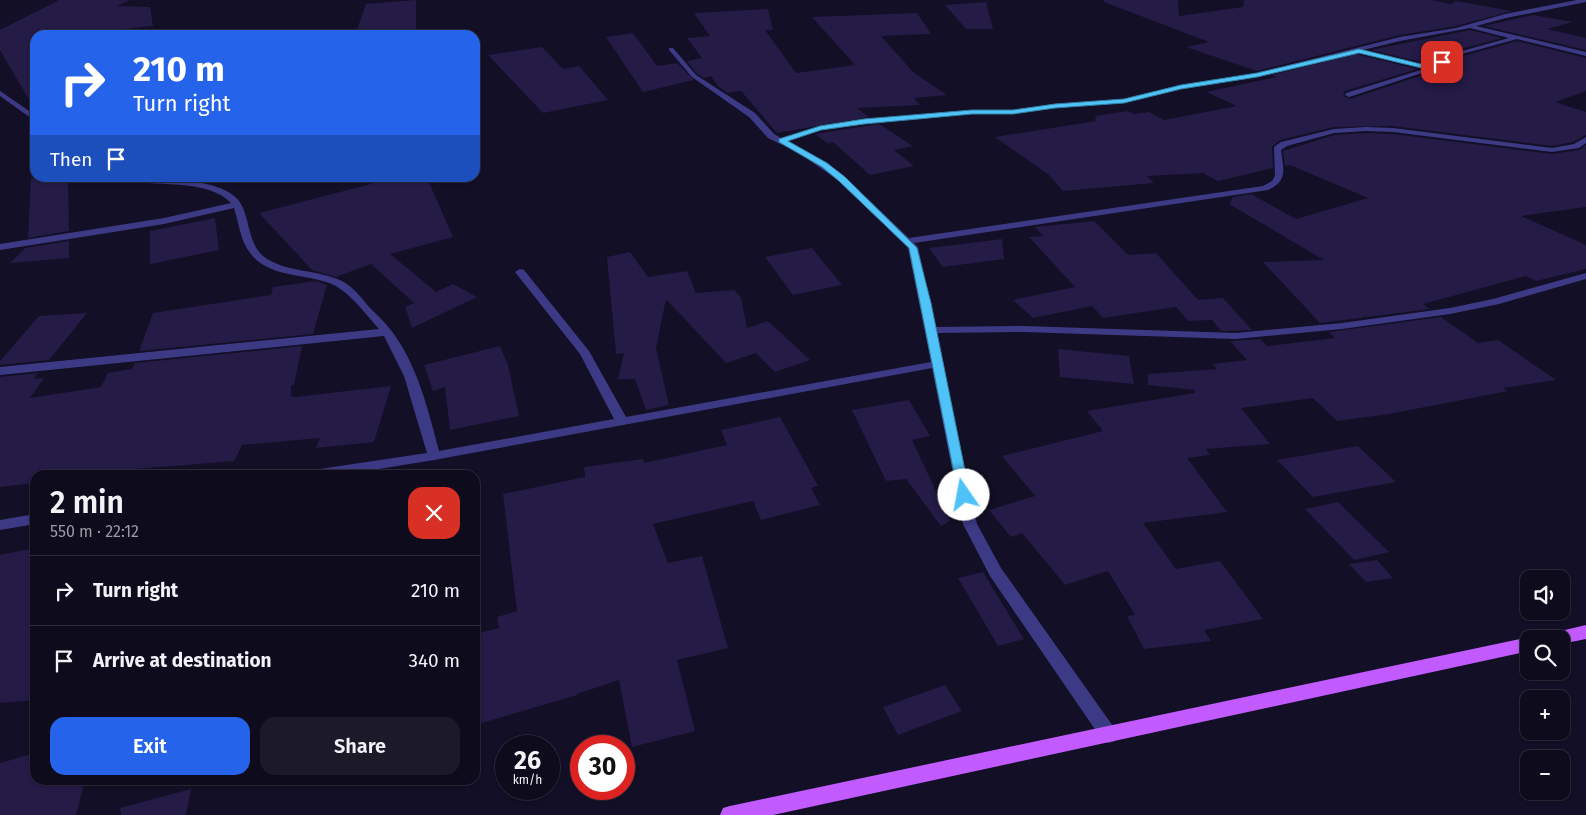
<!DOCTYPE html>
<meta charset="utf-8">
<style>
:root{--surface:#0e0b1c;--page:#1c1929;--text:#f1f3f6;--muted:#9b9ba3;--line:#2e2b3b;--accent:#2563eb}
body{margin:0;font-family:"Fira Sans",sans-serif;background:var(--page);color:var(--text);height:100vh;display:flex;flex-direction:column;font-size:19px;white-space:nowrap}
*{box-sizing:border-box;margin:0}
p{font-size:16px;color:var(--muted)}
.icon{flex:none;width:28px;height:28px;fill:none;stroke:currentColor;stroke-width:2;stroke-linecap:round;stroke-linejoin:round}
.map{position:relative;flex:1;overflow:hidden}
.side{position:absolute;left:30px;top:470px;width:450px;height:315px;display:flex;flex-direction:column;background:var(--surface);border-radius:15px;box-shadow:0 1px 4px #0004,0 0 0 1px var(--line)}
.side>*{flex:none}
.hud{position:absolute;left:30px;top:30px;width:450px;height:152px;border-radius:15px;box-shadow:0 1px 4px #0004,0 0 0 1px var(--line);background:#2563eb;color:#fff;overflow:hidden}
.controls{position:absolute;left:1520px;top:570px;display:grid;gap:10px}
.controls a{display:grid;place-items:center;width:50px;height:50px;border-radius:10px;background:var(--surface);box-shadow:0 1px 4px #0004,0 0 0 1px var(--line);font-size:25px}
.speed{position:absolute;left:495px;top:735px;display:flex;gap:10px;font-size:25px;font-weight:700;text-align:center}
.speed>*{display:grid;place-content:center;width:65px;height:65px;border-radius:50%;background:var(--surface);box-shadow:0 1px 4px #0004,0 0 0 1px var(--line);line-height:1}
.speed small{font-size:12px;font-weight:400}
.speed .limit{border:8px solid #d22;background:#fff;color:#111}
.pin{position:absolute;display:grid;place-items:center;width:42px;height:42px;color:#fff;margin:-21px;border-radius:10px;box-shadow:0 2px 8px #0006}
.me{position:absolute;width:55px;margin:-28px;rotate:348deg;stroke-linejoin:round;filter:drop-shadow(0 0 4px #0008)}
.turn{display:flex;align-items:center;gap:18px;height:105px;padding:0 20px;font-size:22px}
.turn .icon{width:65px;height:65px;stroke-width:2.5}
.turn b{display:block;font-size:35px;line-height:42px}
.then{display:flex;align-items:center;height:48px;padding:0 20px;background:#0003;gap:10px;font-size:19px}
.round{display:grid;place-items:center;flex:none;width:52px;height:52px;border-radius:15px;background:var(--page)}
.summary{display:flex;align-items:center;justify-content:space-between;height:85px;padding:0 20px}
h1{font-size:30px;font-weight:600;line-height:38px}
.cta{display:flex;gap:10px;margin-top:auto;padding:10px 20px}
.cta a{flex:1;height:58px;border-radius:15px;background:var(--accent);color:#fff;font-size:20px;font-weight:600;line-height:58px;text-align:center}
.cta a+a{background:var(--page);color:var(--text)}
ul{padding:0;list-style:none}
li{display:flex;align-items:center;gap:15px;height:70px;padding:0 20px;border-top:1px solid var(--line)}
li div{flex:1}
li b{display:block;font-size:19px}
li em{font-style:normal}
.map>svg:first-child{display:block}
.building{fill:#241b47}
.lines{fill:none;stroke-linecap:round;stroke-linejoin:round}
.minor{fill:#3d3a85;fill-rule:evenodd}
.major{fill:#c25bff;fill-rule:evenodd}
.route{fill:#4fc3f7;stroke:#337fa1}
</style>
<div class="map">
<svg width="1586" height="815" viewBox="0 0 1586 815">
<rect width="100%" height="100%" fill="#130f26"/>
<path class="building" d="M59,0H130L117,6L150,7L153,26L126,29L127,35H35V110L0,50V30Z
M416,0V35H355L366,4Z
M1104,0H1178L1179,16L1243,7L1244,0H1431L1451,4L1456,1L1512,11L1456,26L1400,35L1257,71L1186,47L1209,42L1104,2Z
M986,2L993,29H966L945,5Z
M768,9L773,30H765L796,73L855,65L812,17L917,13L931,34L881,36L913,72L947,95L914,98L920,105L857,108L869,117L777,133L741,91L727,93L718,86L711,76L704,78L697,74L687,61L702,58L687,38L710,36L694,13Z
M1533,15L1573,22L1547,29L1586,38V50L1484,26Z
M1470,30L1502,38L1450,52L1429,64L1371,50Z
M633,33L657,66L677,63L694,80L643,92L606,37Z
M1517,41L1586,58V91L1555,102L1586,112V135L1573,142L1552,146L1393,126L1334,127L1280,140L1272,147L1273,168L1218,181L1203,173L1147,176L1154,183L1063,191L1049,175L995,137L1096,121L1095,116L1128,111L1134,114L1149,112L1164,120L1237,106L1206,92L1277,77L1271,75L1356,54L1417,69L1345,91L1343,96L1350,99L1429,73L1456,58Z
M542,47L563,69L579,66L608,100L543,113L488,55Z
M879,124L913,146L894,150L914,166L870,175L833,142L827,143L815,134Z
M1366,133L1393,134L1552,154L1579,150L1586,145V207L1521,216L1586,245V269L1536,281L1526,276L1423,304L1430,309L1320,323L1263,262L1324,260L1229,204L1233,197L1251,194L1296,219L1368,198L1290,165L1285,166L1283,151L1334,135Z
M31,178H68L69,231L28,238Z
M427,178L453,237L390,254L436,292L453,284L477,297L412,328L405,307L414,303L371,264L336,277L312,270L259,213L390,179L392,183Z
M215,218L219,250L150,264V231Z
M1094,221L1128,255L1156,253L1198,300L1223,298L1252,330L1221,331L1212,320L1188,321L1176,307L1103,318L1092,306L1033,318L1013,300L1075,287L1029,237L1043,236L1035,227Z
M1002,239L1004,259L943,267L929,248Z
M69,241V258L10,263L25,248Z
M812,248L842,285L793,295L765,257Z
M630,252L648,277L687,271L696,293L734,290L741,297L747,328L768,321L810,360L775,372L756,353L726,363L666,299L656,348L669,405L646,410L635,379H618L624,353L616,354L607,257Z
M316,281L327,285L313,334L139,351L153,313L271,295L273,287Z
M87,313L49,360L0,365V361L39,316Z
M1441,317L1478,343L1498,340L1556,380L1503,388L1508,391L1389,414L1337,421L1313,398L1241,408L1270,444L1206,449L1210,455L1187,458L1227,512L1143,523L1176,569L1220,561L1263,619L1204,630L1211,641L1144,649L1127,616L1135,615L1108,571L1065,585L1022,533L1011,537L989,510L1035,496L1002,456L1103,431L1087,411L1195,393V390L1148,385V374L1217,369L1213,364L1247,360L1230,341L1260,339L1267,346L1335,338L1329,332Z
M302,346L294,385L291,386V396L295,397L391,386L374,442L316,448L320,438L242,445L234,461L136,469L94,475H35V483L0,487V377L38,373L33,379L44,378L30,398L101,387L108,373L132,369L135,363Z
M500,346L508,365L519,416L450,430L445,387L433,391L424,365Z
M1058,349L1129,356L1134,384L1060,377Z
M909,400L930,436L912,440L950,521L941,526L906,479L886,481L852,410Z
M780,417L818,486L811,488L820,505L761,520L753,501L653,524L668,563L702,556L728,648L677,660L695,731L632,747L619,680L577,694V695L475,725V634L499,628L497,617L517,611L503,494L585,477L584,467L643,459L644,463L727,445L721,430Z
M1358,446L1396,482L1313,497L1277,460Z
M1338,502L1389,552L1354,560L1305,509Z
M35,548V700L0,703V555Z
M1377,560L1393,578L1366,582L1349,564Z
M983,572L1024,639L998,646L958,578Z
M945,685L962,711L898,735L883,707Z
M35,753V780H85L76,815H0V763Z
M191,789L186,815H121L120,808Z"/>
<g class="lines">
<path class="minor" d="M1577,0H1586V2L1506,18L1476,26L1586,52V56L1517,39L1455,56L1428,71L1349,97L1345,95L1346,93L1424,69L1356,52L1257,77L1181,89L1124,103L1055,108L1013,114H972L864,123L821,130L787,141C835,164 871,202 909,238L1263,186L1272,181L1275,176L1274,147L1281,142L1334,129L1366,127L1393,128L1552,148L1574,144L1586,137V143L1579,148L1552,152L1393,132L1366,131L1334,133L1287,146L1281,150C1283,169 1289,180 1268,190L914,243L918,247L935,327L1024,326L1236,333L1342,323L1450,308L1493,299L1586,273V279L1499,304L1450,314L1342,329L1236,339L1024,332L936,333L977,524L1001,568L1115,729L1118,735L1115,741L1109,743L1103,741L990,576L963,524L932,368L434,460L342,475H306L308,472L313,470L427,453L404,376L384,336L0,375V367L379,329C367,316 352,295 336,286C310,273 270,279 251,254C240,241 239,223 234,208L164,224L0,250V244L164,218L231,203C208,178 152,187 121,180L120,178C149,178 227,176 241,204C250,220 248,243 263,256C285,273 317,269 342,281C353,287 361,297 369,307C376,314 384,321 390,329C417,363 428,409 439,451L614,419L580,354L515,272L520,269L524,270L589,351L626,417L931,362L908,248L839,181L799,153L768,138L749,117L692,77L669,50V48H673L696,75L755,113L774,134L781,138L820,126L864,119L972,110H1013L1055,104L1124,99L1181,85L1257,73L1400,37L1456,28L1505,14ZM1470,28L1509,38L1451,54L1429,66L1363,50L1400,41Z
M0,91L35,115V121L0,96Z
M35,514V524L0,530V520Z"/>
<path class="major" d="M1586,625V639L1561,644V639H1546L1548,634Z
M1529,637L1533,639H1529V651L773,815H720L723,808L730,806Z"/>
</g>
<path class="route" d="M1359,49L1429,66L1442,60L1445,62L1430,70L1359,53L1257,77L1181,89L1124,103L1055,108L1013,114H972L864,124L821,130L788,141L827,163L845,177L917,248L931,303L970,495L968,498H959L909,248L839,181L822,167L779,142V139L820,126L864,119L972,110H1013L1055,104L1124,99L1181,85L1257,73Z"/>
</svg>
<div class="controls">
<a><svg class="icon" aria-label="sound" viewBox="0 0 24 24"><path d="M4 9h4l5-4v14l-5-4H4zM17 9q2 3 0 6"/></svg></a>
<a><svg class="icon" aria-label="search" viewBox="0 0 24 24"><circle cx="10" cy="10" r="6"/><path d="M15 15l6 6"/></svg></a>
<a>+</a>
<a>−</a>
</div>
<div class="speed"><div>26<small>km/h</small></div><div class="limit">30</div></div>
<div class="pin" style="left:1442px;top:62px;background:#d93025"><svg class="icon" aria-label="arrive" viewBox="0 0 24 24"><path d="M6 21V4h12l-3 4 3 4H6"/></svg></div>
<svg class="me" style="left:964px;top:495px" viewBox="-20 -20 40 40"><circle r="19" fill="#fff"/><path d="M0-13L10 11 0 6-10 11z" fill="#4fc3f7"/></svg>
<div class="hud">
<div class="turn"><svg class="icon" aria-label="right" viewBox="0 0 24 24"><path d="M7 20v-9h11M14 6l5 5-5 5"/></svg><div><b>210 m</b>Turn right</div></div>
<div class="then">Then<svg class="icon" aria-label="arrive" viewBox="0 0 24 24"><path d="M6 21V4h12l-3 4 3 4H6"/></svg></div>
</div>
<section class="side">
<div class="summary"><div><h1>2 min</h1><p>550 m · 22:12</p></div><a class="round" style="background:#d93025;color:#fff"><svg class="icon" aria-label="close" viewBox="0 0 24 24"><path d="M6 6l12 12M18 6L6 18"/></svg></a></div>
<ul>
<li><svg class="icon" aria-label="right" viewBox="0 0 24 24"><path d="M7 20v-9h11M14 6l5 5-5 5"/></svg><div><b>Turn right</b></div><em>210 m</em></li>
<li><svg class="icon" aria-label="arrive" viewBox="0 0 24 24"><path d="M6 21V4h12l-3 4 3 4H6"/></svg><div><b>Arrive at destination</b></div><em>340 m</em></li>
</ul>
<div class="cta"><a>Exit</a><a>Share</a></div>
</section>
</div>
